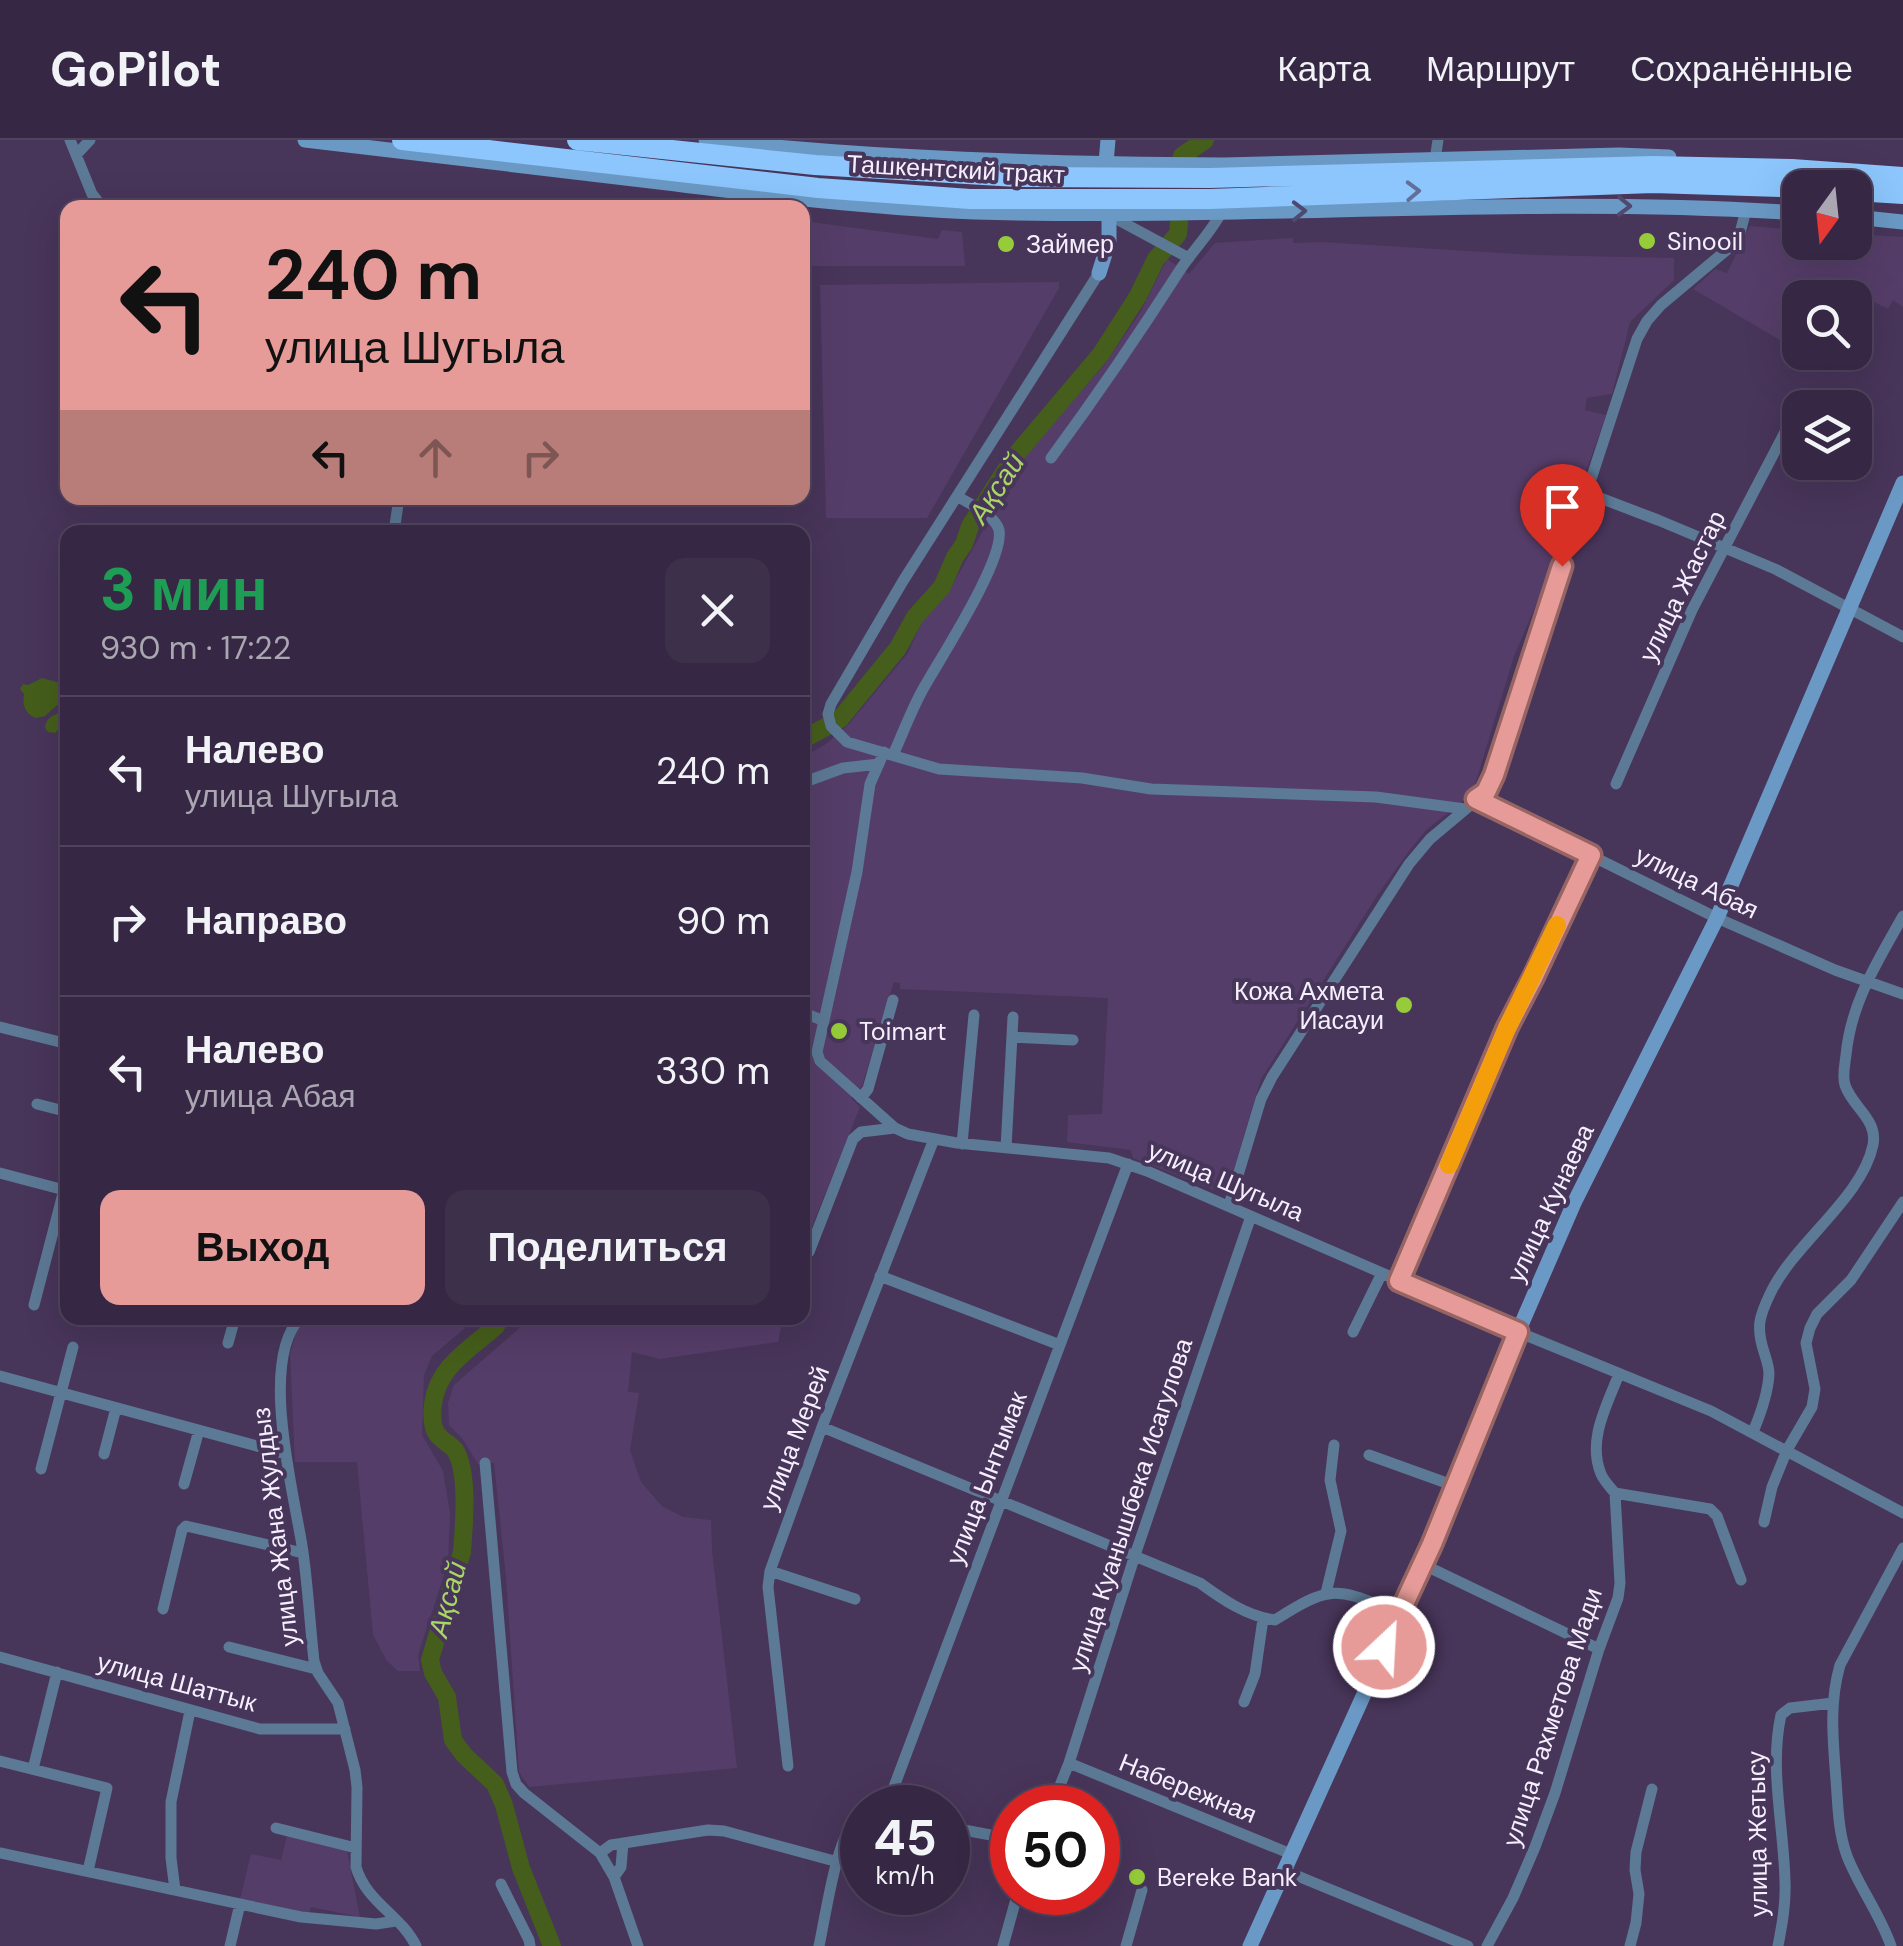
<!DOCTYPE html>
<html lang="ru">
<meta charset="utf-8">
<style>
:root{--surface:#362844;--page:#3d304b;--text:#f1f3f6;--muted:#aaa6b2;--line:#50445d;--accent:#e69b98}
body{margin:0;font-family:"DM Sans",sans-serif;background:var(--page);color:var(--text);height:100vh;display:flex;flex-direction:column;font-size:38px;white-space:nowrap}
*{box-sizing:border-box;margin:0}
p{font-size:32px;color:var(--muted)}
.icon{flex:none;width:55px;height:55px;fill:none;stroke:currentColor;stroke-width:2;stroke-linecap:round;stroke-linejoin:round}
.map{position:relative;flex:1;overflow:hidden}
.drawer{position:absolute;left:60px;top:385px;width:750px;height:800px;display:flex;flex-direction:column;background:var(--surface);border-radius:20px;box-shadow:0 10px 40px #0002,0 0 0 2px var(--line)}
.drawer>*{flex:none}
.guide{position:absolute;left:60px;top:60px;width:750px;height:305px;border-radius:20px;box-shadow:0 10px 40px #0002,0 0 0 2px var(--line);background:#e69b98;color:#111;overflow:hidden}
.needle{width:65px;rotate:195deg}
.tools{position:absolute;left:1782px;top:30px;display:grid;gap:20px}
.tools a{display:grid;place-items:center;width:90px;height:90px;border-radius:20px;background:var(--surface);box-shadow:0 10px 40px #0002,0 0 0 2px var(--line);font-size:50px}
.speed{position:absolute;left:840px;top:1645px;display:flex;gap:20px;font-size:50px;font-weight:700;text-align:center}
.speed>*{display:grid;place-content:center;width:130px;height:130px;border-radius:50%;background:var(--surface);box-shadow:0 10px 40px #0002,0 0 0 2px var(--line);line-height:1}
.speed small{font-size:25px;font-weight:400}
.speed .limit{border:15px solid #d22;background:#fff;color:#111}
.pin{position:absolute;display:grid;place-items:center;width:85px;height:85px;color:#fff;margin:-102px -42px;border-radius:50% 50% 50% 0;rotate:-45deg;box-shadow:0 0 10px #0007}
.pin .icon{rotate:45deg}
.me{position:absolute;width:110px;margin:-55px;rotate:25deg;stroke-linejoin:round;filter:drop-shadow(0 0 8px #0008)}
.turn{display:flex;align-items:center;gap:35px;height:210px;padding:0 40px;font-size:45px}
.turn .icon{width:130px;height:130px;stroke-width:2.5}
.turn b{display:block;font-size:70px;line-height:85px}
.lanes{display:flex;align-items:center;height:95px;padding:0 40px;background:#0003;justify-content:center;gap:50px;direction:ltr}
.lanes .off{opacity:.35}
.round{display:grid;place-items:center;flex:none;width:105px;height:105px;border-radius:20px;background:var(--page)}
.overview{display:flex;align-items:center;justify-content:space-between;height:170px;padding:0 40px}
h1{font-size:60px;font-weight:700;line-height:75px;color:#1e9e55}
.button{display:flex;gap:20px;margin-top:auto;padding:20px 40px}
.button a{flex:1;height:115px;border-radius:20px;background:var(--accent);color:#111;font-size:40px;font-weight:700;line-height:115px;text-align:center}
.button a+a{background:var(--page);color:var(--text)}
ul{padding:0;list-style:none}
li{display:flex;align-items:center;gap:30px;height:150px;padding:0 40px;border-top:2px solid var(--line)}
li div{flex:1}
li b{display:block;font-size:38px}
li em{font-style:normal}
header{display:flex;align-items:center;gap:60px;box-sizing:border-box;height:140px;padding:0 50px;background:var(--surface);border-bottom:2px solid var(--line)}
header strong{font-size:48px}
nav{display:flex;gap:55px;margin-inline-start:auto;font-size:35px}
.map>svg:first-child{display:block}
.built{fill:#553d69}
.water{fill:#455e1b}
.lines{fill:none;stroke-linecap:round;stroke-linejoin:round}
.river{stroke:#455e1b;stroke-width:18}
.street{stroke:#5c7995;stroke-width:11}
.secondary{stroke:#6a99c5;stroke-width:15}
.highway{stroke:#8cc6fc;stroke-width:20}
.oneway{stroke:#636f9b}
.oneway2{stroke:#4f496f}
.route-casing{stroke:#966563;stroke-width:25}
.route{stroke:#e69b98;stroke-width:18}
.slow{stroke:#f59e0b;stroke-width:18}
.poi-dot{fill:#96cc39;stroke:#48355a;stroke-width:4}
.labels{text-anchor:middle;stroke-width:8;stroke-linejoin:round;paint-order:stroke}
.street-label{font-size:25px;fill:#f5effd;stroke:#48355a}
.poi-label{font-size:25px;fill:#f5effd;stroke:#48355a;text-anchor:start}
.water-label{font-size:28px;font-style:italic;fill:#a9d764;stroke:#48355a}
</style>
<header>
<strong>GoPilot</strong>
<nav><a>Карта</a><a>Маршрут</a><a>Сохранённые</a></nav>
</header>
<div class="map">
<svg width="1903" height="1806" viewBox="0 0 1903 1806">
<rect width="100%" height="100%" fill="#48355a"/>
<path class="built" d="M803,81L938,99L942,90L962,92L965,126H803Z
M1750,86L1800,90V102H1855V94L1903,97V167L1893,160L1888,169L1874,162L1860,189L1855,187V158H1800V191L1790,206L1693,149L1715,129L1727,133Z
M1293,98V103L1321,102L1535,115L1674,118V140L1630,182L1612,254L1587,258L1585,270L1606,275L1551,430L1514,516L1474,648L1461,663L1427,689L1409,711L1378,754L1261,939L1226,1055L1133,1018L1131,1010L1067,1002L1068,975L1102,974L1108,858L900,849V843L894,842L862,946L851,958L860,967L803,1109V617L826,604L848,585L908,513L925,475L949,451L1026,314L1105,224L1141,171L1167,119L1189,134L1215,103Z
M1059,142V148L927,378H826L820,145Z
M308,1178H467L464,1189L432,1216L424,1235L422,1295L443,1331L450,1373L448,1423L418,1515L420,1531H398L387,1521L373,1495L357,1322H295L290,1214L297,1189Z
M531,1178H783L778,1202L660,1219L632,1212L628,1252L639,1253L630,1310L641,1342L662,1366L683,1377L711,1380L712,1410L737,1628L529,1647L519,1632L506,1437L494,1323L478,1324L462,1298L449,1285L448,1263L454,1245Z
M287,1696L347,1711L360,1777L311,1767L309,1774L240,1759L251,1714L281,1720Z"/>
<path class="water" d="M42,538L60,543L64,549L61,559L67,560L65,574H67V580L55,593L48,592L45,588C46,577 53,576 62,571L61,566L57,565L45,576L36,578C25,574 22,565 24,554L20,549L23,544L28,545Z"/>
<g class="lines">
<path class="river" d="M1182,16L1205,0
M802,600L840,579L898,508L915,477L942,447L955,417L964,404L970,386L1014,317L1101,214L1138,156L1156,119L1178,94L1179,83
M500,1178L496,1186C469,1210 438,1226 433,1264C432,1273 431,1286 437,1294C441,1300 450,1304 455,1310C469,1332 464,1386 462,1412L430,1520L433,1533L447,1557L453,1600L464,1615L495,1644L504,1665L521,1728L552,1806"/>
<path class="street" d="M70,0L92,54L103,68
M76,15L90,0
M1435,20L1438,0
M1109,75L1189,118
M1099,133L903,441L831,564L828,574L831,586L847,602L939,629L1082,638L1151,649L1376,657L1465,669
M1051,318C1096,257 1139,194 1180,130C1193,110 1210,94 1221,73
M1587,353L1658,380L1775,429L1903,497
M394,392L399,358
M884,612L870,644L857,732L817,912L820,921L895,988L908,994L957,1003L1109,1018L1147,1031L1518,1192L1711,1271L1903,1373
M893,615C903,593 911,571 922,551C939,520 1005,420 999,390C995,375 969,364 957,356
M802,643L843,628L879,624
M1616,644L1692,470L1796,271
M1477,659L1717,778L1835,830L1903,854
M802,872L824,881
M0,887L68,904
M1012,897L1073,900
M861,958L868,949L893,860
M37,964L68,972
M962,1004L974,875
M1006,1008L1013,877
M0,1033L68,1051
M1229,1065L1261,959L1272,937L1409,724L1430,699L1486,652L1494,635L1637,199L1647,181L1661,165L1729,108L1740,93L1746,70
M809,1112L853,999L861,992L895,988
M880,1136L1060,1205
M1399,1141L1507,888L1534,836L1591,715
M34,1165L64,1050
M300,1178C258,1222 295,1356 303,1412C308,1448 310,1485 314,1521L318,1533L338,1563L355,1630L357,1647L356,1727C366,1762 401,1775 416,1806
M1353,1192L1382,1133
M228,1203L235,1178
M1619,1234C1607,1265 1587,1300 1601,1334C1604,1341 1610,1347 1615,1353L1710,1369L1717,1376L1741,1440
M0,1236L286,1314
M822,1287L1200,1443C1222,1459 1246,1476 1275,1480C1334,1442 1337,1449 1400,1473
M1753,1292C1761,1273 1768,1254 1769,1234C1769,1226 1766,1219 1764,1212C1756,1187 1759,1177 1770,1154C1794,1103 1862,1058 1873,1005C1878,979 1852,967 1845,945C1842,936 1845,924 1846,915C1851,862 1878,821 1903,776
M104,1314L116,1268
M1369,1315L1455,1346
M485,1323L512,1632L516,1644L524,1653L600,1713L614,1737L638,1806
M41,1329L73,1207
M184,1344L199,1290
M1764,1382L1772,1347L1787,1310L1812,1267L1815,1249L1806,1203L1810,1188L1817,1174L1851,1140L1903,1062
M1422,1424L1599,1509
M770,1431L855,1459
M1326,1453L1341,1391L1330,1340L1334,1305
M163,1469L182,1390L186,1386L303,1413
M229,1507L316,1529
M0,1517L260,1589H345
M1244,1562L1255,1534L1263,1479
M0,1621L107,1648L88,1731
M1069,1623L1291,1714
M788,1626L768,1447L770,1431L822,1287L934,999
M33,1629L57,1532
M886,1668L1128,1024
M1051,1668L1069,1623L1135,1415L1251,1076
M948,1687L1012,1699
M276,1688L356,1708
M0,1713L301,1777L376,1784L396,1781
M600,1713L611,1705L708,1690L724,1691L838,1722
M1283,1730L1468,1806
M614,1737L621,1727L623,1703
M501,1744L529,1800L530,1806
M175,1750L171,1718V1662L190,1571
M230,1806L240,1764
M819,1806C824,1783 836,1706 849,1691C853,1685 857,1686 862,1684
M1003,1806L1018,1752
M1126,1806L1142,1750
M1487,1806L1513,1758L1535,1707L1555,1653L1599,1509L1618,1458L1620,1443L1615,1353
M1630,1806L1636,1783L1639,1754L1635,1730L1636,1712L1652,1649
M1778,1806C1782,1785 1786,1764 1785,1742C1784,1687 1769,1629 1781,1575L1790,1568L1833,1563
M1891,1806C1880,1774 1859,1747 1847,1716C1838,1692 1838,1665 1836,1640C1833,1600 1829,1563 1840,1525L1903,1408"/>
<path class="secondary" d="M305,0C423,14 541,28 659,42C763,55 870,68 975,72C1250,80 1525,55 1800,73
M706,0C876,19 1053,24 1224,25L1619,15L1669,17
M1106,23L1108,0
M1855,77L1903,82
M1099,133L1109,101V75
M1250,1806L1432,1404L1518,1192L1574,1063L1717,778L1903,343"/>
<path class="highway" d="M402,0L818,48L970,59H1210L1653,43L1808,48
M577,0L815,25L1017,37L1210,38L1653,26L1792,29L1903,37
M1855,51L1903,54"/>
</g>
<defs><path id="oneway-chevron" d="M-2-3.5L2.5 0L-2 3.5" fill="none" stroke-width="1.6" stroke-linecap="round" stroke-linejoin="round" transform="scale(2.5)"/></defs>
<use class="oneway" href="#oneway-chevron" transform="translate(1413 51) rotate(-2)"/>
<g class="oneway2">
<use href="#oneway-chevron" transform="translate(1624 66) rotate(1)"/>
<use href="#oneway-chevron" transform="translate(1299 71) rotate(-1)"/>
</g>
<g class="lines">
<defs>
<path id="route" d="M1384,1507L1432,1404L1518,1192L1399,1141L1507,888L1534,836L1591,715L1476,659L1486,652L1494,635L1562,426"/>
</defs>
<use href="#route" class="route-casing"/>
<use href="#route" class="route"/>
<path class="slow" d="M1449,1025L1507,888L1557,785"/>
</g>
<g class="poi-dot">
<circle cx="1647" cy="101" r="10"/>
<circle cx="1006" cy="104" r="10"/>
<circle cx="1404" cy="865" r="10"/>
<circle cx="839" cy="891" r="10"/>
<circle cx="1137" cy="1737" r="10"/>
</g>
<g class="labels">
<g class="street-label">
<text transform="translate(956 29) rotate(3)" y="9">Ташкентский тракт</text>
<text transform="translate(1682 446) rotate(-64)" y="9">улица Жастар</text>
<text transform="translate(1697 742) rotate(26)" y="9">улица Абая</text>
<text transform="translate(1226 1041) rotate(23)" y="9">улица Шугыла</text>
<text transform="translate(1550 1063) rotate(-65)" y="9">улица Кунаева</text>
<text transform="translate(794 1298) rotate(-69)" y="9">улица Мерей</text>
<text transform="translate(986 1338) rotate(-69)" y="9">улица Ынтымак</text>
<text transform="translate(1130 1365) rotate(-72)" y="9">улица Куанышбека Исагулова</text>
<text transform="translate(275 1387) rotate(-97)" y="9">улица Жана Жулдыз</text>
<text transform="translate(177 1542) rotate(15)" y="9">улица Шаттык</text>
<text transform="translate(1552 1577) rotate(-72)" y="9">улица Рахметова Мади</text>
<text transform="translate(1188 1648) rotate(22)" y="9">Набережная</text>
<text transform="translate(1757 1694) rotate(-91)" y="9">улица Жетысу</text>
</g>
<g class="poi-label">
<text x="1667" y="110">Sinooil</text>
<text x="1026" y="113">Займер</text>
<text x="1384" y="860" text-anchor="end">Кожа Ахмета<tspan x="1384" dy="29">Иасауи</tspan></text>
<text x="859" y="900">Toimart</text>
<text x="1157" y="1746">Bereke Bank</text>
</g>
<g class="water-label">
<text transform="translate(996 348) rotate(-57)" y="10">Ақсай</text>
<text transform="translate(447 1459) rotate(-75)" y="10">Ақсай</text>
</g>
</g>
</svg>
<div class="tools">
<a><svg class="needle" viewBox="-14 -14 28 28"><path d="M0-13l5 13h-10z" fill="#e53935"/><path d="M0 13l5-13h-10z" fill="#aaa6b2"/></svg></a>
<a><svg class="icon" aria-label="search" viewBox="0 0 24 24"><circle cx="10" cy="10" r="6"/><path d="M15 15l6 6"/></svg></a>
<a><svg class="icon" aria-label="layers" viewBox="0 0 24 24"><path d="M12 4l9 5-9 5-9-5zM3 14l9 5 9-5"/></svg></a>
</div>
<div class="speed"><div>45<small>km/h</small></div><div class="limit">50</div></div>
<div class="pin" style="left:1562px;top:426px;background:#d93025"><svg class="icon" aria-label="arrive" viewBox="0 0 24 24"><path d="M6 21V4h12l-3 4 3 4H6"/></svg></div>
<svg class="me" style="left:1384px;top:1507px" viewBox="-20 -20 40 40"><circle r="17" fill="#e69b98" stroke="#fff" stroke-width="3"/><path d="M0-11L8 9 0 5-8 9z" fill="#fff"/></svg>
<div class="guide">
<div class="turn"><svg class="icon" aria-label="left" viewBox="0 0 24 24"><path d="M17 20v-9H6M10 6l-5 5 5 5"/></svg><div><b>240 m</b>улица Шугыла</div></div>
<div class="lanes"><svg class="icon" aria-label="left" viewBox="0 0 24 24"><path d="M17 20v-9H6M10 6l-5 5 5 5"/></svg><svg class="icon off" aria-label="ahead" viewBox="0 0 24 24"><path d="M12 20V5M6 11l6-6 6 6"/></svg><svg class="icon off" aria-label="right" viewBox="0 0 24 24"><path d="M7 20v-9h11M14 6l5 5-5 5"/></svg></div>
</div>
<section class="drawer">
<div class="overview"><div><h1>3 мин</h1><p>930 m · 17:22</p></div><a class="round"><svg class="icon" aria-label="close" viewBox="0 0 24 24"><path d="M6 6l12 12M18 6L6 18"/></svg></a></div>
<ul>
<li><svg class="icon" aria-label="left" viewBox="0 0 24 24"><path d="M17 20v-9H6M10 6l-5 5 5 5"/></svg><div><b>Налево</b><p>улица Шугыла</p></div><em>240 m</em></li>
<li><svg class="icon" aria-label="right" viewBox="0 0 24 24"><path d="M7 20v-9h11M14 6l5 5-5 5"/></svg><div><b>Направо</b></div><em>90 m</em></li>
<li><svg class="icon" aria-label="left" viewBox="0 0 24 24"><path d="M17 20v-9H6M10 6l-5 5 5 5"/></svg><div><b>Налево</b><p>улица Абая</p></div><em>330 m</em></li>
</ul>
<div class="button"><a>Выход</a><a>Поделиться</a></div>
</section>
</div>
